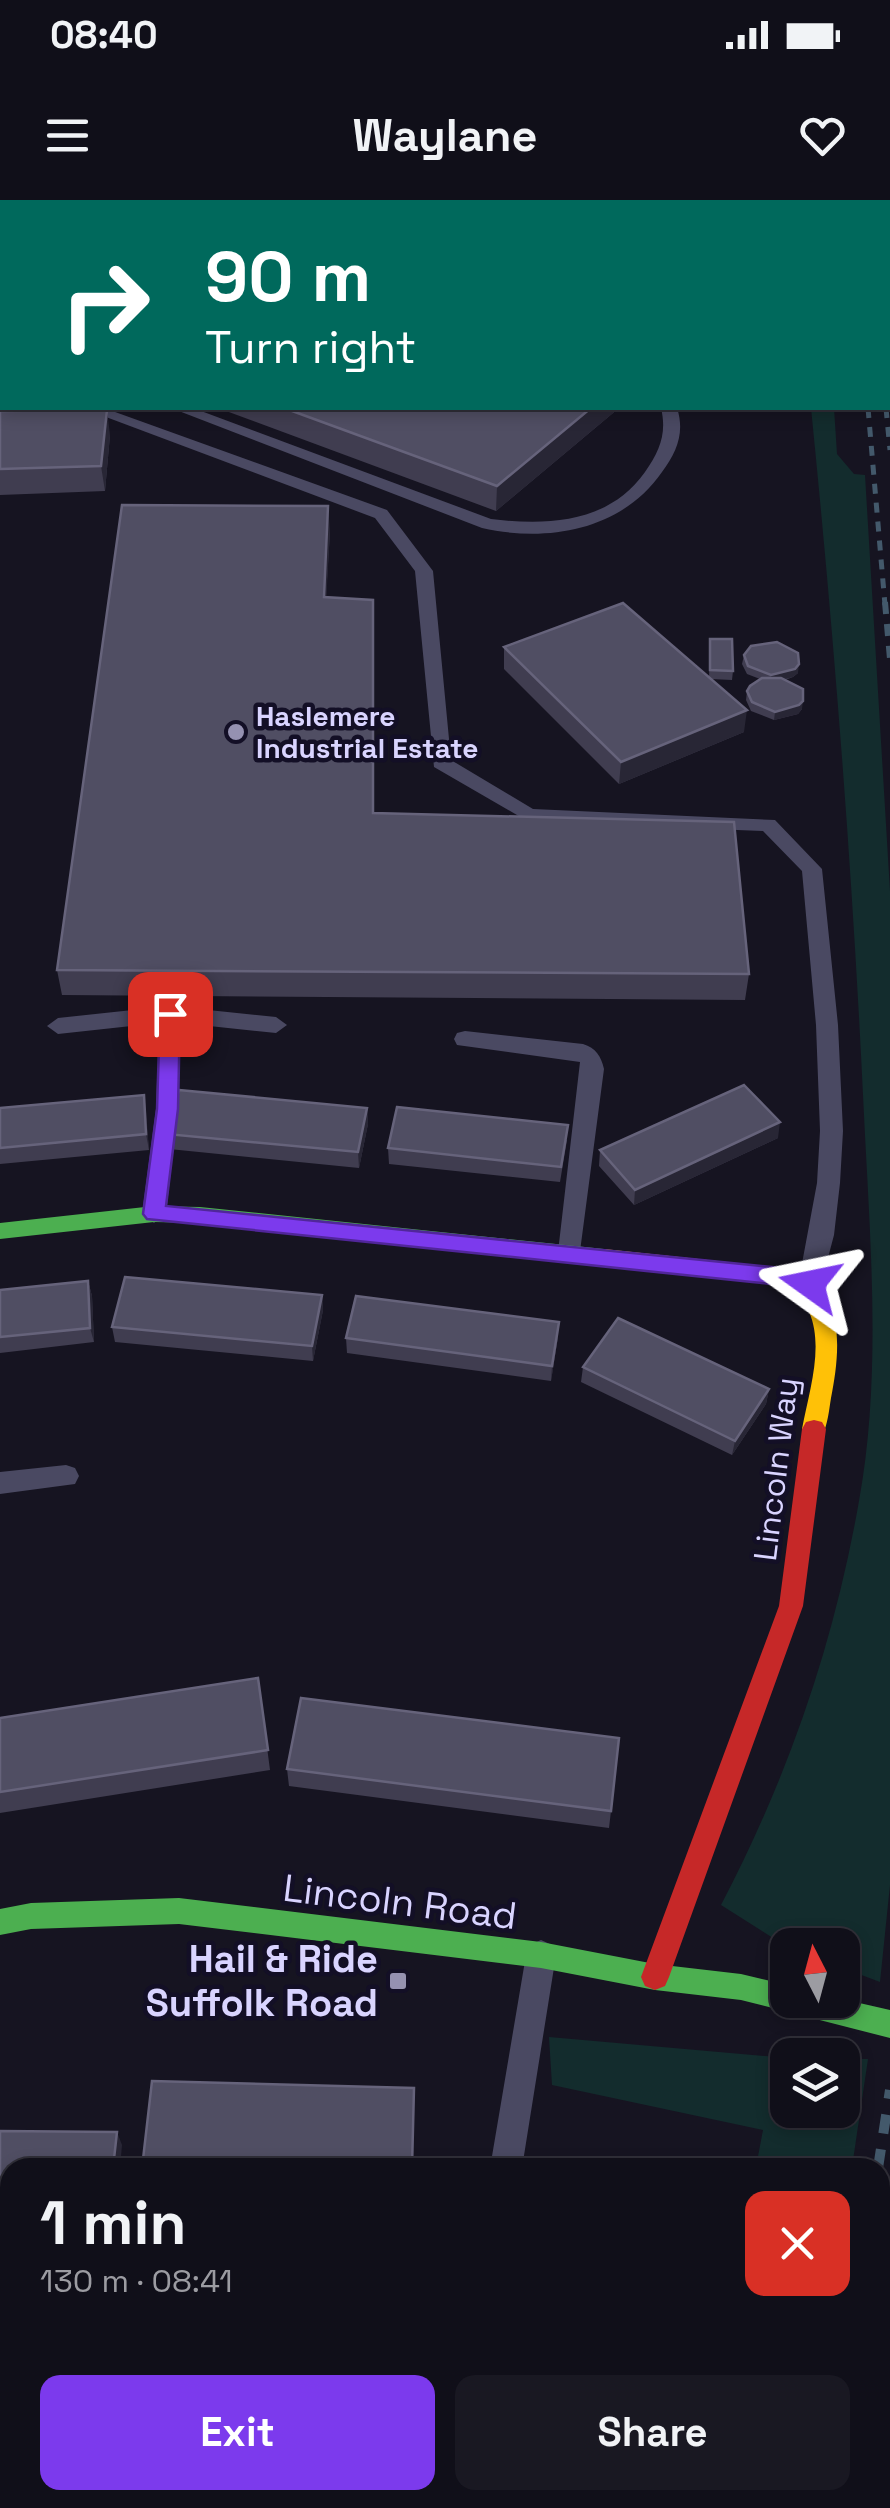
<!DOCTYPE html>
<meta charset="utf-8">
<style>
:root{--surface:#100f19;--page:#191822;--text:#f1f3f6;--muted:#9c9ca2;--line:#302f38;--accent:#7c3aed}
body{margin:0;font-family:"Space Grotesk",sans-serif;background:var(--page);color:var(--text);height:100vh;display:flex;flex-direction:column;font-size:38px;white-space:nowrap}
*{box-sizing:border-box;margin:0}
p{font-size:32px;color:var(--muted)}
.icon{flex:none;width:55px;height:55px;fill:none;stroke:currentColor;stroke-width:2;stroke-linecap:round;stroke-linejoin:round}
.map{position:relative;flex:1;overflow:hidden}
.panel{position:absolute;left:0px;top:1958px;width:890px;height:352px;display:flex;flex-direction:column;background:var(--surface);border-radius:30px 30px 0 0;box-shadow:0 5px 15px #0003,0 0 0 2px var(--line)}
.panel>*{flex:none}
.hud{position:absolute;left:0px;top:0px;width:890px;height:210px;box-shadow:0 5px 15px #0003,0 0 0 2px var(--line);background:#00695c;color:#fff;overflow:hidden}
.needle{width:65px;rotate:354deg}
.tools{position:absolute;left:770px;top:1728px;display:grid;gap:20px}
.tools a{display:grid;place-items:center;width:90px;height:90px;border-radius:20px;background:var(--surface);box-shadow:0 5px 15px #0003,0 0 0 2px var(--line);font-size:50px}
.pin{position:absolute;display:grid;place-items:center;width:85px;height:85px;color:#fff;margin:-42px;border-radius:20px;box-shadow:0 5px 15px #0006}
.me{position:absolute;width:110px;margin:-55px;rotate:282deg;stroke-linejoin:round;filter:drop-shadow(0 0 8px #0008)}
.turn{display:flex;align-items:center;gap:35px;height:210px;padding:0 40px;font-size:45px}
.turn .icon{width:130px;height:130px;stroke-width:2.5}
.turn b{display:block;font-size:70px;line-height:85px}
.round{display:grid;place-items:center;flex:none;width:105px;height:105px;border-radius:20px;background:var(--page)}
.head{display:flex;align-items:center;justify-content:space-between;height:170px;padding:0 40px}
h1{font-size:60px;font-weight:700;line-height:75px}
.button{display:flex;gap:20px;margin-top:auto;padding:20px 40px}
.button a{flex:1;height:115px;border-radius:20px;background:var(--accent);color:#fff;font-size:40px;font-weight:700;line-height:115px;text-align:center}
.button a+a{background:var(--page);color:var(--text)}
.status{display:flex;justify-content:space-between;align-items:center;height:70px;padding:0 50px;background:var(--surface);direction:ltr}
.status svg{height:28px;fill:currentColor}
header{display:flex;justify-content:space-between;align-items:center;height:130px;padding:0 40px;background:var(--surface);font-size:45px;font-weight:700}
.map>svg:first-child{display:block}
.green{fill:#132c2d}
.lines{fill:none;stroke-linecap:round;stroke-linejoin:round}
.lane{fill:#4a4962;fill-rule:evenodd}
.fast{fill:#4caf50;fill-rule:evenodd}
.slow{fill:#ffc107;fill-rule:evenodd}
.jam{fill:#c62828;fill-rule:evenodd}
.rail-far2{stroke:#43596b;stroke-width:5;stroke-dasharray:10 9;stroke-linecap:butt}
.rail-far1{stroke:#43596b;stroke-width:6;stroke-dasharray:12 10;stroke-linecap:butt}
.rail{stroke:#43596b;stroke-width:10;stroke-dasharray:19 16;stroke-linecap:butt}
.wall{fill:#403d50}
.shaded-wall{fill:#282635}
.building{fill:#504e63;stroke:#66637b;stroke-width:2.5}
.route{fill:#7c3aed;stroke:#51269a;stroke-width:2.5}
.poi-dot{fill:#9591b1;stroke:#130f26;stroke-width:4}
.labels{text-anchor:middle;stroke-width:9;stroke-linejoin:round;paint-order:stroke}
.far-poi-label{font-size:28px;font-weight:bold;fill:#d9d4ff;stroke:#130f26;text-anchor:start}
.street-label{font-size:32px;fill:#d9d4ff;stroke:#130f26}
.near-street-label{font-size:38px;fill:#d9d4ff;stroke:#130f26}
.near-poi-label{font-size:38px;font-weight:bold;fill:#d9d4ff;stroke:#130f26;text-anchor:end}
</style>
<div class="status"><b>08:40</b><svg viewBox="0 0 49 12"><path d="M0 12V9h3v3zM5 12V6h3v6zM10 12V3h3v9zM15 12V0h3v12zM26 1h20v11H26zM47 4h2v5h-2z"/></svg></div>
<header><svg class="icon" aria-label="menu" viewBox="0 0 24 24"><path d="M4 6h16M4 12h16M4 18h16"/></svg>Waylane<svg class="icon" aria-label="heart" viewBox="0 0 24 24"><path d="M12 20l-8-8c-3-5 5-10 8-4 3-6 11-1 8 4z"/></svg></header>
<div class="map">
<svg width="890" height="2308" viewBox="0 0 890 2308">
<rect width="100%" height="100%" fill="#161421"/>
<path class="green" d="M811,208H834L837,254L854,274L865,275L890,691V1685L880,1782L843,1768L842,1745L787,1747L721,1705C788,1577 834,1444 859,1301C883,1170 869,1028 863,895C852,665 834,437 811,208Z
M549,1837L787,1858L788,1910H842L843,1859H868L852,1967H756L763,1930L552,1885Z"/>
<g class="lines">
<path class="lane" d="M748,0H762V2H748Z
M0,191H2V201H0Z
M82,208H104L387,310L433,371L451,560L533,609L775,620L822,669L838,825L843,931L840,983L834,1035L819,1092H801L798,1085L817,983L820,931L816,825L802,671L763,631L529,622L434,567L415,371L375,318Z
M171,208H193L491,319C548,326 609,323 645,272C660,251 667,233 661,208H677C685,232 677,252 662,272C622,330 548,343 482,328Z
M170,806L276,817L287,825L276,833L181,823L178,909L166,1014L154,1023L142,1014L156,909L159,823L58,834L47,826L58,818Z
M465,831L583,844C596,848 601,856 604,869L579,1059H561L558,1052L580,862L457,845L454,839L457,833Z
M66,1265L75,1268L79,1276L75,1284L0,1294V1272Z
M541,1740L552,1745L556,1755L522,1968H490L526,1755L530,1745Z
M446,2300H482V2308H446Z"/>
<path class="fast" d="M154,1006L200,1007L604,1049L615,1057L604,1065L200,1023L154,1022L0,1039V1023Z
M179,1698L541,1742L655,1764L741,1774L788,1785V1800L842,1799L890,1810V1838L741,1800L655,1790L541,1768L179,1724L31,1729L0,1735V1709L31,1703Z"/>
<path class="slow" d="M604,1049L792,1069C847,1086 840,1153 831,1198C829,1210 828,1224 822,1236H806L802,1229C811,1181 834,1119 787,1085L604,1065L593,1057Z"/>
<path class="jam" d="M814,1220L822,1222L826,1229L803,1406L669,1777L665,1786L655,1790L645,1786L641,1777L779,1406L802,1229L806,1222Z"/>
<path class="rail-far2" d="M868,208L885,405
M886,208L890,250"/>
<path class="rail-far1" d="M885,402L890,459"/>
<path class="rail" d="M878,1968L890,1890
M880,2200L890,2138
M821,2308L823,2300
M861,2308L863,2300"/>
</g>
<path class="wall" d="M0,0L2,2V127L0,126Z
M218,208H619L496,311Z
M0,211L110,235L105,291L0,295Z
M330,331L326,397L374,613L749,774L745,800L62,795L57,770Z
M710,439L733,471L732,480L711,479L744,532L619,584L504,469V447L709,478Z
M744,455L798,473L793,477L785,480L802,509L798,514L774,520L751,511L746,500L747,491L760,479L747,474L742,464Z
M144,895L149,950L0,964V908Z
M367,908L368,924L359,968L169,949L166,934Z
M778,938L634,1005L599,966L600,950Z
M567,940L560,982L389,964L388,948Z
M88,1081L92,1096L94,1142L0,1153V1090Z
M322,1095L323,1110L313,1161L115,1142L112,1127Z
M558,1137L551,1181L347,1153L346,1138Z
M583,1167L769,1189L766,1204L732,1255L581,1182Z
M258,1478L270,1570L0,1613V1518Z
M287,1569L611,1611L609,1628L289,1586Z
M0,1931L122,1945L10,1968V2045H0Z"/>
<path class="shaded-wall" d="M591,208H619L496,311L497,286Z
M107,210L110,235L105,291L101,266Z
M328,306L330,331L325,422L324,397Z
M799,464L798,473L793,477L770,483L771,475Z
M803,501L802,509L798,514L774,520L775,512Z
M747,510L744,532L619,584L621,562Z
M144,895L146,910L149,950L146,934Z
M367,908L368,924L359,968L358,952Z
M780,922L778,938L634,1005L635,990Z
M88,1081L92,1096L94,1142L90,1128Z
M322,1095L323,1110L313,1161L312,1146Z
M559,1122L558,1137L551,1181L552,1166Z
M769,1189L766,1204L732,1255L735,1241Z
M117,1932L122,1945L120,1968H113Z"/>
<path class="building" d="M0,0H559L567,2H2V104L0,103Z
M284,208H591L497,286Z
M107,210L101,266L0,269V211Z
M122,305L328,306L324,397L373,400V613L734,622L749,774L57,770Z
M623,403L747,510L621,562L504,447Z
M710,439H732L733,471L710,470Z
M777,442L798,453L799,464L795,469L771,475L748,466L744,455L751,446Z
M762,478H781L803,489V501L799,505L775,512L752,502L747,491L750,486Z
M744,885L780,922L635,990L600,950Z
M179,890L367,908L358,952L166,934Z
M144,895L146,934L0,948V908Z
M397,907L568,925L561,967L388,948Z
M125,1077L322,1095L312,1146L112,1127Z
M88,1081L90,1128L0,1137V1090Z
M356,1096L559,1122L552,1166L346,1138Z
M618,1118L769,1189L735,1241L583,1167Z
M258,1478L268,1550L0,1592V1518Z
M301,1498L619,1538L611,1611L287,1569Z
M152,1881L414,1888L412,1968H142Z
M0,1931L117,1932L113,1968H10V2034H0Z"/>
<path class="route" d="M170,807L180,814L178,909L166,1006L792,1069L818,1078L821,1084L810,1093L790,1086L147,1019L143,1014L157,909L160,814Z"/>
<g class="poi-dot">
<circle cx="236" cy="532" r="10"/>
<rect x="388" y="1771" width="20" height="20" rx="5"/>
</g>
<g class="labels">
<g class="far-poi-label">
<text x="256" y="526">Haslemere<tspan x="256" dy="32">Industrial Estate</tspan></text>
</g>
<g class="street-label">
<text transform="translate(776 1269) rotate(-83)" y="11">Lincoln Way</text>
</g>
<g class="near-street-label">
<text transform="translate(400 1702) rotate(7)" y="13">Lincoln Road</text>
</g>
<g class="near-poi-label">
<text x="378" y="1772">Hail &amp; Ride<tspan x="378" dy="44">Suffolk Road</tspan></text>
</g>
</g>
</svg>
<div class="tools">
<a><svg class="needle" viewBox="-14 -14 28 28"><path d="M0-13l5 13h-10z" fill="#e53935"/><path d="M0 13l5-13h-10z" fill="#9c9ca2"/></svg></a>
<a><svg class="icon" aria-label="layers" viewBox="0 0 24 24"><path d="M12 4l9 5-9 5-9-5zM3 14l9 5 9-5"/></svg></a>
</div>
<div class="pin" style="left:170px;top:814px;background:#d93025"><svg class="icon" aria-label="arrive" viewBox="0 0 24 24"><path d="M6 21V4h12l-3 4 3 4H6"/></svg></div>
<svg class="me" style="left:810px;top:1084px" viewBox="-20 -20 40 40"><path d="M0-17L14 15 0 8-14 15z" fill="#7c3aed" stroke="#fff" stroke-width="4"/></svg>
<div class="hud">
<div class="turn"><svg class="icon" aria-label="right" viewBox="0 0 24 24"><path d="M7 20v-9h11M14 6l5 5-5 5"/></svg><div><b>90 m</b>Turn right</div></div>
</div>
<section class="panel">
<div class="head"><div><h1>1 min</h1><p>130 m · 08:41</p></div><a class="round" style="background:#d93025;color:#fff"><svg class="icon" aria-label="close" viewBox="0 0 24 24"><path d="M6 6l12 12M18 6L6 18"/></svg></a></div>
<div class="button"><a>Exit</a><a>Share</a></div>
</section>
</div>
